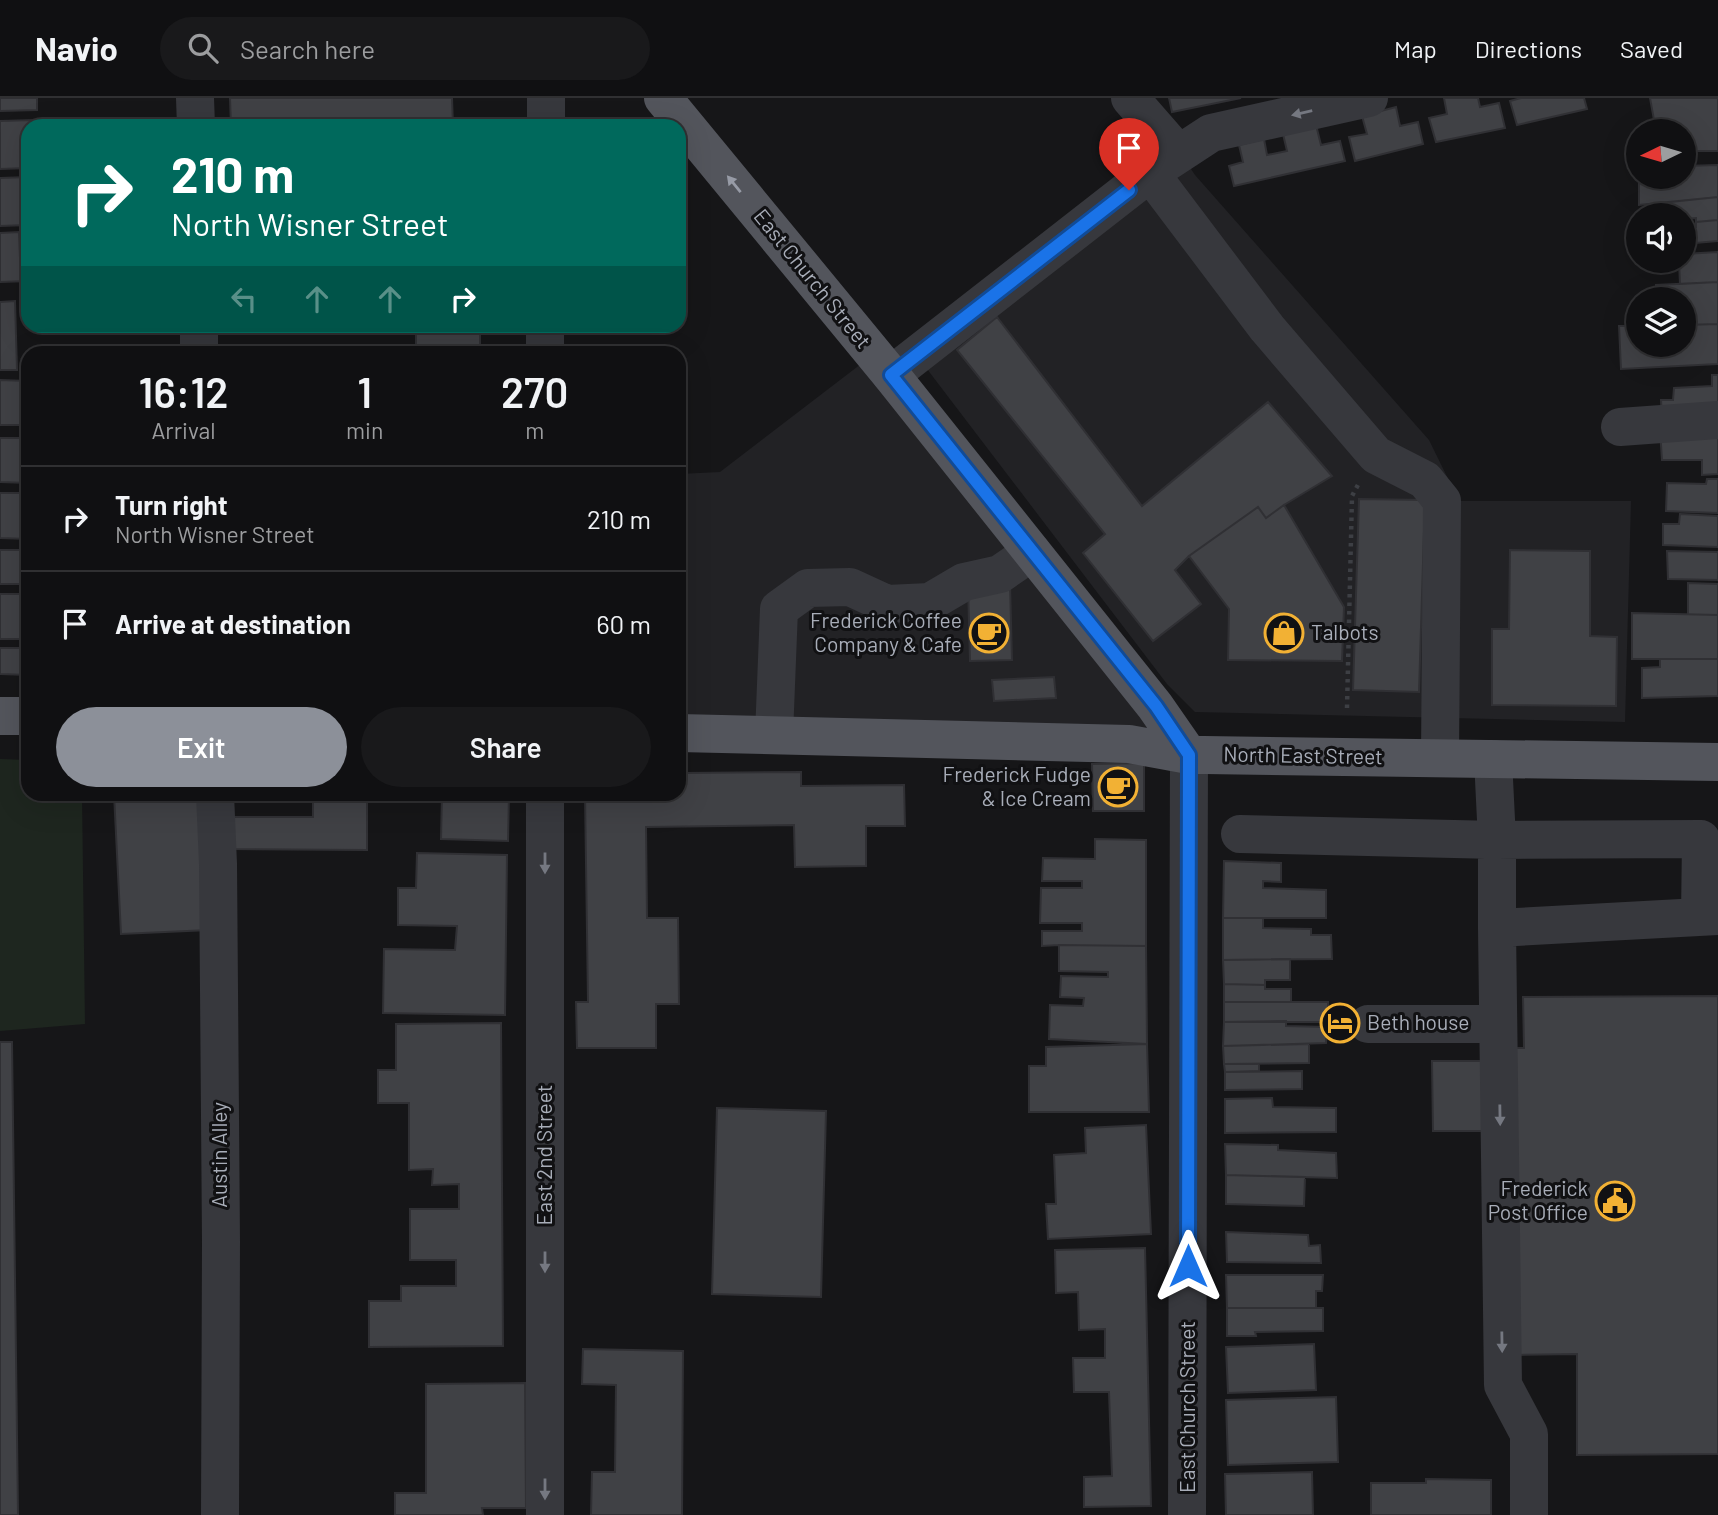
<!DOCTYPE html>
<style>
:root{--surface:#101012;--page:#19191b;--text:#f1f3f6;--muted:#9c9d9f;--line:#303032;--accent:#8c9099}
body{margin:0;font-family:Barlow,sans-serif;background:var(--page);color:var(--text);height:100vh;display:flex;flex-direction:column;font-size:26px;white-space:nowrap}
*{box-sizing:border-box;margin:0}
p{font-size:23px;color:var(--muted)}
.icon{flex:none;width:38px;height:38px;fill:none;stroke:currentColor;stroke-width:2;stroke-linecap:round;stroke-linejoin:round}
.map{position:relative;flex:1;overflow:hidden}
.drawer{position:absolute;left:21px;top:248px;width:665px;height:455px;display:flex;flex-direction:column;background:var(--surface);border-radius:21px;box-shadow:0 7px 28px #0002,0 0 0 2px var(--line)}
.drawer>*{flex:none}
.guide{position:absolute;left:21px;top:21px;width:665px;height:214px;border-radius:21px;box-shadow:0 7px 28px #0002,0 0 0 2px var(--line);background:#00695c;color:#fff;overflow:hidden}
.needle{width:46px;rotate:265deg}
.tools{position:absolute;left:1626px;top:21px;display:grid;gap:14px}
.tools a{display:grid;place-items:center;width:70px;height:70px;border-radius:50%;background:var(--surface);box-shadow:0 7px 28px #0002,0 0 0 2px var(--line);font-size:35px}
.pin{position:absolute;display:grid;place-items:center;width:60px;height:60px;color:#fff;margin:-72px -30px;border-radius:50% 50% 50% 0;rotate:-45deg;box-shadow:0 0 7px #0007}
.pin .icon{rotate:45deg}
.me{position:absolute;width:77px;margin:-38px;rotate:0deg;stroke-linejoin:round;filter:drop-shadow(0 0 5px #0008)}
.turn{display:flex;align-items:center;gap:24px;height:147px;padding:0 35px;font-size:32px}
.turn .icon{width:91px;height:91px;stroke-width:2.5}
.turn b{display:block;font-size:49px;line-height:60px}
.lanes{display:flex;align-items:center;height:66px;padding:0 35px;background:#0003;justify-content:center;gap:35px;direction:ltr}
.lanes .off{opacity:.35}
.eta{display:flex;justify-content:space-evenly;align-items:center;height:119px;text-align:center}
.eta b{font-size:42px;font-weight:600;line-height:49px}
.button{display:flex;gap:14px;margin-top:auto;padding:14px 35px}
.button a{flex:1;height:80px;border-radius:42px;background:var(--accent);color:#fff;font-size:28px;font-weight:600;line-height:80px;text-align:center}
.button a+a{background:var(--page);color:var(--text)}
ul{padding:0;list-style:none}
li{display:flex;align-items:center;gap:21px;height:105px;padding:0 35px;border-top:2px solid var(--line)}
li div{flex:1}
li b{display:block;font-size:26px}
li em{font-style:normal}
header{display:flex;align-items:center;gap:42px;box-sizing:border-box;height:98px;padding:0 35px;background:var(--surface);border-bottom:2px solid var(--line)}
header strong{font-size:33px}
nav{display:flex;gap:38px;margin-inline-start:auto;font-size:24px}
.search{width:490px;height:63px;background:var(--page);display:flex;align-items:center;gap:18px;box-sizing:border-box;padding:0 24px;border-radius:38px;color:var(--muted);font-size:26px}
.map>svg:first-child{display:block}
.built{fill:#222225}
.green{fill:#1e261f}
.building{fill:#404145;stroke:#303034;stroke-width:2}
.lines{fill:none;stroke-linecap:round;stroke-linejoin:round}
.path{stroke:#3d3f44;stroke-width:4.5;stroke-dasharray:3.5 5;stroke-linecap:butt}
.minor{stroke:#37383d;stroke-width:38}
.major{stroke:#53555c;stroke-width:38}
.oneway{fill:#757881}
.oneway2{fill:#979ba6}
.route-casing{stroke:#114b97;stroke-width:18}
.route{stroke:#1a73e8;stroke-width:12}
.labels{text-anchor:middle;stroke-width:6;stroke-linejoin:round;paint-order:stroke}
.street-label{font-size:21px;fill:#a8adb8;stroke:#111113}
.poi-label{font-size:21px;fill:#a8adb8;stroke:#111113;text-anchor:end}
</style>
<header>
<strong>Navio</strong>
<div class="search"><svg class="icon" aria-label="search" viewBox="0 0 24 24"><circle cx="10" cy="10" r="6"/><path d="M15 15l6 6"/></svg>Search here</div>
<nav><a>Map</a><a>Directions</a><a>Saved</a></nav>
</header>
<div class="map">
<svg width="1718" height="1417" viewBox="0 0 1718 1417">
<rect width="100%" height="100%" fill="#161618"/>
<path class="built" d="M1189,68L1195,77L1429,342L1459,403H1631L1625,624L1195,614L1167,586L927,271Z
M874,256L1189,657L679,635V376L720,374Z"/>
<path class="green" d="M0,661L28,662V696L82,697L85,926L0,933Z"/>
<path class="building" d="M0,0H37V12L0,13Z
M230,0H452L453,28H231Z
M1169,0H1241L1172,14Z
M1444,0H1478L1480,9L1499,5L1505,30L1436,44L1429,20L1447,16Z
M1521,0H1584L1587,11L1517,27L1510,3Z
M1650,0H1718V53H1684V33H1656Z
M1396,9L1400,28L1418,24L1423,46L1355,63L1349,39L1367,36L1362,18Z
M34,22V28H28V70L0,71V23Z
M1316,27L1321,47L1340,43L1345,63L1234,88L1229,68L1243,64L1239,47L1264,41L1267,57L1287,53L1283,36Z
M1718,67V99L1639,107V79H1684V68Z
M28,79V127L0,128V80Z
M1718,99V122L1696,124V120L1684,121V117H1662L1660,105Z
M1718,122V143L1684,146V130L1696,129V124Z
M19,134L20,160H28V183L0,184V135Z
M1718,154V184L1680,186L1679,163H1684V156Z
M1718,184V226L1684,227V201H1656V187Z
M15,203L17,272H0V204Z
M997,219L1142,408L1268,304L1332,378L1284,407L1266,420L1258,409L1189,458L1175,472L1201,506L1153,543L1083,455L1105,436L957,252Z
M1718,226V266L1621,271L1619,228H1638V247H1684V227Z
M416,228H480V256H416Z
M1712,277H1718V316L1662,320L1661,302H1673L1674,290L1712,288Z
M0,282L28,283V327H0Z
M1718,330V376L1702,377V362H1662L1660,332Z
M0,340H28V385L0,384Z
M1707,381H1718V415L1666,413L1667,385L1706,386Z
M0,395H28V441L0,440Z
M1359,401L1425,402L1419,594L1353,592Z
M1284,407L1344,509L1342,563L1228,562L1229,511L1189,458L1258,409L1266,420Z
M1680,416L1718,418V449L1663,447V426H1679Z
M0,452H28V486H0Z
M1510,452L1590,453V538L1617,539L1616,608L1492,607V531H1509Z
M1667,453L1718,454V482L1668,481Z
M1688,485L1718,486V517H1688Z
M1010,486L1012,562L970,563L968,487Z
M0,496H28V541H0Z
M1632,515L1718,517V561H1632Z
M0,550H28V577L0,576Z
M1660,561H1718V598L1642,600V570L1660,569Z
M1054,579L1056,600L994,603L992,582Z
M679,656H684V675L801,674V688L904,687L905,728H866V768L795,769L794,727L646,729L647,820H678L679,906H656V950H577L576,904H588L585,696H679Z
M1144,665V713H1093L1092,666Z
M114,696H202L209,832L121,836Z
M313,696H367V752L233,751V719H313Z
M442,696H509L508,743L441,741Z
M1095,741L1146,742V848L1059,847L1042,848V833H1082V825H1040L1041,790H1082V783H1042L1043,760L1095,761Z
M417,755L507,757L505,917L383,915L384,851L455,852L457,828L398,827V790H416Z
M1224,763L1281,765V784L1263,783V790L1326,792V820H1223Z
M1223,820H1263V830L1311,831V837H1331L1332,861L1223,862Z
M1059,847L1146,848L1147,946L1049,941L1050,907L1083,908L1084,900L1060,899L1061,878L1108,879V874L1059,873Z
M1290,861V882H1265V887L1224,886L1223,862Z
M1224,886L1265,887V891H1291V904H1224Z
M1718,898V1356L1577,1357V1256L1513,1257L1511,950H1524L1523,899Z
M1224,904H1328V924H1224Z
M1286,923V928L1327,929L1326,945L1223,948L1224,924Z
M501,925L503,1248L369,1249V1203H401V1188H456V1162H410V1111H459V1086L432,1087L433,1071L409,1072V1005H378V972H396V926Z
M0,944H12L18,1417H0Z
M1147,946L1149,1014H1029V968H1046V949Z
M1309,946V965L1224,966L1223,948Z
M1432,963H1483L1484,1033H1433Z
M1224,966H1259V973L1225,974Z
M1302,973V991L1225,992V974Z
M1272,1000L1273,1009L1336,1010V1034L1225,1035V1001Z
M717,1010L826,1013L821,1199L712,1196Z
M1146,1027L1151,1136L1048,1141L1046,1106H1056L1054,1057L1086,1055L1085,1030Z
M1225,1046L1278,1047V1052L1336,1055L1337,1080L1226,1077Z
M1226,1077L1305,1079L1304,1108L1226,1106Z
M1226,1134L1308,1137L1309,1148L1320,1147L1321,1165L1227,1164Z
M1145,1150L1151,1408L1084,1409V1379L1112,1378L1109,1294H1074L1073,1260H1105V1231L1079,1232L1078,1194L1056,1195L1055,1152Z
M1226,1177H1323L1322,1193H1316V1210H1227Z
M1227,1210H1323V1233L1255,1234L1256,1238H1227Z
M1314,1246L1316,1292L1228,1295L1226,1249Z
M583,1251L683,1253L682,1417H591L592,1374H615L616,1287L582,1286Z
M525,1285L526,1410H482L483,1417H395V1395H426V1286Z
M1336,1299L1338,1364L1228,1367L1226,1302Z
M1312,1374L1313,1417H1226L1225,1376Z
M1426,1381L1491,1382V1417H1371V1385H1426Z"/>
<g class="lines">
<path class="path" d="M1347,610L1352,398L1359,385"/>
<path class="minor" d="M195,0L196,28
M1130,0L1178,55
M546,28V0
M1150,75L1267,230L1376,357L1425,382L1442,403L1440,660
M199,228V256
M545,256V228
M891,277L1150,75L1211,35L1369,0
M1620,329L1718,322
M774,637L779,511L808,490L850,489L887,506L930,504L964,484L1000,476L1032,454
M1493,661L1497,742V830
M215,696L218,766L221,1144L220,1417
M1240,736L1497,742L1701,741L1700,818
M1368,926H1498
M545,1417V696
M1187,1417L1189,657
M1529,1417V1336L1503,1287L1497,830L1718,818"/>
<path class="major" d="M663,0L891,277L1155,608L1189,657
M0,618H28
M679,635L1129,646L1189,657H1204L1718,664"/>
</g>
<defs><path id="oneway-solid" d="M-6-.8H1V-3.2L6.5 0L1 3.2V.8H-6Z" transform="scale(1.75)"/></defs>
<g class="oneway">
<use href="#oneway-solid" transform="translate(1302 15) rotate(167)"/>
<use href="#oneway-solid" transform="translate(545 765) rotate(90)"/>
<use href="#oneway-solid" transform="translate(1500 1017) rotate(89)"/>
<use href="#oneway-solid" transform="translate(545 1164) rotate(90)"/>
<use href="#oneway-solid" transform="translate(1502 1244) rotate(89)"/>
<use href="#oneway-solid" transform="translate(545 1391) rotate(90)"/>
</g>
<use class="oneway2" href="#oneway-solid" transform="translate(734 86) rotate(-129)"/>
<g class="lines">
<defs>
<path id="route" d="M1129,92L891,277L1156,608L1189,657L1188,1168"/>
</defs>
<use href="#route" class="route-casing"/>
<use href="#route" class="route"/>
</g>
<defs>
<symbol id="cafe-ring" viewBox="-11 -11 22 22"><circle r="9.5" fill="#111113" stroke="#f2b134" stroke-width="1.5"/><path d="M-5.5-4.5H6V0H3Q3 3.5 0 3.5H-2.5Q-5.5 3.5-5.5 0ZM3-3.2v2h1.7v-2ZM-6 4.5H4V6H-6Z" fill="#f2b134"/></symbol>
<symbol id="shop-ring" viewBox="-11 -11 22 22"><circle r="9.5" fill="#111113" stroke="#f2b134" stroke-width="1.5"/><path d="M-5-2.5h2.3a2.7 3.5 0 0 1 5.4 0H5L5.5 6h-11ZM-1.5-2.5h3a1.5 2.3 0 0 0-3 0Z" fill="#f2b134"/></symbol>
<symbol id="hotel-ring" viewBox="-11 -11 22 22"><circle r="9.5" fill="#111113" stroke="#f2b134" stroke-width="1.5"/><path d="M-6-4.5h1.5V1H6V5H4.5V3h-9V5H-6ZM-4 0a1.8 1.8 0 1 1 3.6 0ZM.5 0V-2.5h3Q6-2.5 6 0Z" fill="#f2b134"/></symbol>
<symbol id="civic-ring" viewBox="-11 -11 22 22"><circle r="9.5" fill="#111113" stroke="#f2b134" stroke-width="1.5"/><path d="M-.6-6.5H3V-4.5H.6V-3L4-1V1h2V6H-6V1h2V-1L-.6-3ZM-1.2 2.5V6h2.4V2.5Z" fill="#f2b134"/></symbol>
</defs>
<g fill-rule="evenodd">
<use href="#cafe-ring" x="967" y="513" width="44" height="44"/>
<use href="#shop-ring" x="1262" y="513" width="44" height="44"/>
<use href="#cafe-ring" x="1096" y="667" width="44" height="44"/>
<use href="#hotel-ring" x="1318" y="903" width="44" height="44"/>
<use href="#civic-ring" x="1593" y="1081" width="44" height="44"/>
</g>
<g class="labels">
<g class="street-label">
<text transform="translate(812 181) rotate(51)" y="7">East Church Street</text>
<text transform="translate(1303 658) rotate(1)" y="7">North East Street</text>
<text transform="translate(220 1057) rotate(-90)" y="7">Austin Alley</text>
<text transform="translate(545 1057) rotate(-90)" y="7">East 2nd Street</text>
<text transform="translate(1188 1309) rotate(-90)" y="7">East Church Street</text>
</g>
<g class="poi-label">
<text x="962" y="530">Frederick Coffee<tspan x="962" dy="24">Company &amp; Cafe</tspan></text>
<text x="1311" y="542" text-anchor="start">Talbots</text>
<text x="1091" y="684">Frederick Fudge<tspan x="1091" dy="24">&amp; Ice Cream</tspan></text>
<text x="1367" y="932" text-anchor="start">Beth house</text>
<text x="1588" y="1098">Frederick<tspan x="1588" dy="24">Post Office</tspan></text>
</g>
</g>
</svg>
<div class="tools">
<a><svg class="needle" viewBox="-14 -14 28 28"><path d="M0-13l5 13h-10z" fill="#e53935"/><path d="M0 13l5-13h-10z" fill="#9c9d9f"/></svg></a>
<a><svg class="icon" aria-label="sound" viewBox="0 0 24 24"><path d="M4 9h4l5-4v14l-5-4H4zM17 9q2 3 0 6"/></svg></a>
<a><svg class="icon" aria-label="layers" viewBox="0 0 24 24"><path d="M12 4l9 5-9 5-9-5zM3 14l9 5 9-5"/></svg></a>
</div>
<div class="pin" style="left:1129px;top:92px;background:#d93025"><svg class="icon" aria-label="arrive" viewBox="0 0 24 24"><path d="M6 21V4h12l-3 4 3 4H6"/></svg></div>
<svg class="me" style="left:1188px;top:1168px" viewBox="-20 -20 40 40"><path d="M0-17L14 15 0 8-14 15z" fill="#1a73e8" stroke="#fff" stroke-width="4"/></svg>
<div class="guide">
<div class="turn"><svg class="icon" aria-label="right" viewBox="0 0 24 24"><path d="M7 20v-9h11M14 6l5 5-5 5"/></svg><div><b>210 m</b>North Wisner Street</div></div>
<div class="lanes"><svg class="icon off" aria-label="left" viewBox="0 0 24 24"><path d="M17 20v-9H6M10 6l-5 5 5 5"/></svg><svg class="icon off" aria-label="ahead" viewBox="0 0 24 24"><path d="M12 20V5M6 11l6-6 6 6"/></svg><svg class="icon off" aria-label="ahead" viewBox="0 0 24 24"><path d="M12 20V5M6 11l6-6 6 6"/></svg><svg class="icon" aria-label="right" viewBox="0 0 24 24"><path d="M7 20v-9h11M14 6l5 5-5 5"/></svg></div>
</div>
<section class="drawer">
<div class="eta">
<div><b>16:12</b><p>Arrival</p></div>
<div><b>1</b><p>min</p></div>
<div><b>270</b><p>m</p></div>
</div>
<ul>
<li><svg class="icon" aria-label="right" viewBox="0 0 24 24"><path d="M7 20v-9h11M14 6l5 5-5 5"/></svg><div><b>Turn right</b><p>North Wisner Street</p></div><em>210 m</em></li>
<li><svg class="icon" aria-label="arrive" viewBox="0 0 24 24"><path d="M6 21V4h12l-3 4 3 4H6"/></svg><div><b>Arrive at destination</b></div><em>60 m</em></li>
</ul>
<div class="button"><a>Exit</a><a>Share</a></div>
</section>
</div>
